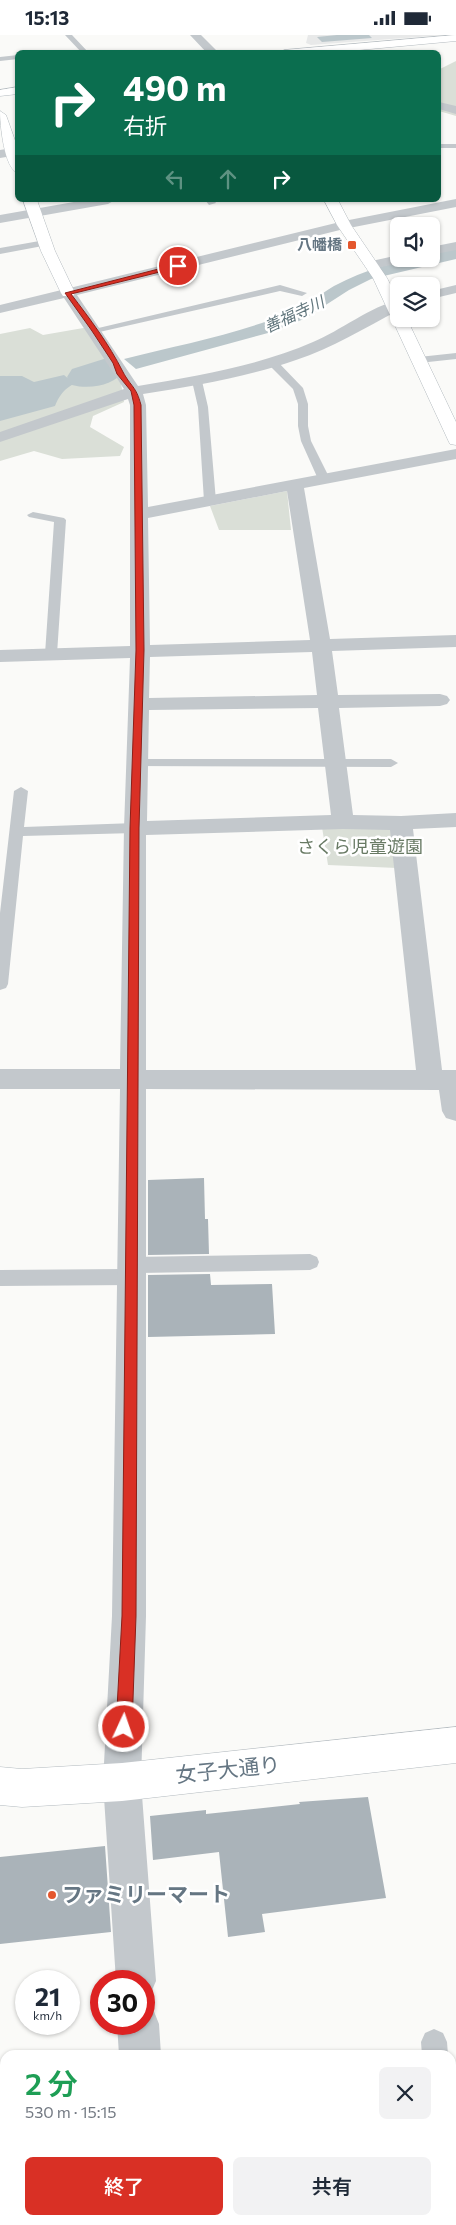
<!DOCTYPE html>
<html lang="ja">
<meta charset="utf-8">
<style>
:root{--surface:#fff;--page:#f2f2f3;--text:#1f2937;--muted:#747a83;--accent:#d93025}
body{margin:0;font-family:Commissioner,"Noto Sans JP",sans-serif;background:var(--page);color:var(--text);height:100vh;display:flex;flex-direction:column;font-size:19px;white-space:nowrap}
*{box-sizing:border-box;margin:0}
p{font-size:16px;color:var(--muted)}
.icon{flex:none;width:28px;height:28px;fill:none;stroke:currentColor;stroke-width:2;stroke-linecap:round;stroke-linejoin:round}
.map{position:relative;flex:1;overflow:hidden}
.sheet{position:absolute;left:0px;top:2015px;width:456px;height:175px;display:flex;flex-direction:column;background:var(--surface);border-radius:15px 15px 0 0;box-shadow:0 1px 4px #0004}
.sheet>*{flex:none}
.banner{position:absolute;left:15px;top:15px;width:426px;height:152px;border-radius:8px;box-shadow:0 1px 4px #0004;background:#0b6e4f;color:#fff;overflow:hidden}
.buttons{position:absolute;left:390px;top:182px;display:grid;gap:10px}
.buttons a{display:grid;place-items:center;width:50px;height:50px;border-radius:8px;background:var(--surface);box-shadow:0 1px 4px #0004;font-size:25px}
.speed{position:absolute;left:15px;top:1935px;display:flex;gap:10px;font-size:25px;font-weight:700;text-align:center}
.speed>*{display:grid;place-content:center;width:65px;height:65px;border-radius:50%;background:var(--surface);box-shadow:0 1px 4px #0004;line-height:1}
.speed small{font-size:12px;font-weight:400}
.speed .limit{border:8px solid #d22;background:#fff;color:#111}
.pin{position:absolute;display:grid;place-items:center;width:42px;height:42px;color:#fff;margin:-21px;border:2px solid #fff;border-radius:50%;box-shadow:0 1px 5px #0007}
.me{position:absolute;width:55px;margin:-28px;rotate:3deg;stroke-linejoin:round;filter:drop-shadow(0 0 4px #0008)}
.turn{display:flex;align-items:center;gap:18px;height:105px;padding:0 25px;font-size:22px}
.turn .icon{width:65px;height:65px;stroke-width:2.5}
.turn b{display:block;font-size:35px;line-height:42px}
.lanes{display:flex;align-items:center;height:48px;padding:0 25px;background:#0003;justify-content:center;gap:25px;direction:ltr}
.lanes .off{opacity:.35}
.round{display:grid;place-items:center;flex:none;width:52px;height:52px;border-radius:8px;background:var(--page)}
.overview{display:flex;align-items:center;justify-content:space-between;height:85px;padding:0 25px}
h1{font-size:30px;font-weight:600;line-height:38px;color:#1e9e55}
.primary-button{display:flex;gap:10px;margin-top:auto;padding:10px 25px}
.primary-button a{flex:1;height:58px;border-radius:8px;background:var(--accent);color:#fff;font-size:20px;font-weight:600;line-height:58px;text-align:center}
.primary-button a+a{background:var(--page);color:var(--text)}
.status{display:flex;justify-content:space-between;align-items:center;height:35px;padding:0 25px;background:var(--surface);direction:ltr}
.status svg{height:14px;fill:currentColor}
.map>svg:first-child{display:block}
.built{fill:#e8e9e9}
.green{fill:#dadfd7}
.water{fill:#bbc7cb}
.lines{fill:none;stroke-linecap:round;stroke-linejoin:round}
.river{fill:#bbc7cb;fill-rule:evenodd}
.building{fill:#aab3b9}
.secondary-casing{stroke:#b3babf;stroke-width:1}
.lane{fill:#c3c8cc;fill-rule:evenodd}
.street{fill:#c3c8cc;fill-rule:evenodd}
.secondary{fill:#fff;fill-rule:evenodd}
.route{fill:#d93025;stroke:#8d1f18}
.poi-dot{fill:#e4572e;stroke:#fff;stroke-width:2}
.labels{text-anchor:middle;stroke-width:5;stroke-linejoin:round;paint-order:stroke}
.far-poi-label{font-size:15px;font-weight:bold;fill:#657683;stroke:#fff;text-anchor:end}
.far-water-label{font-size:16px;font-style:italic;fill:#60757c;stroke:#fff}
.park-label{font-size:18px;fill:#687a64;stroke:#fff}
.near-street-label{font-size:21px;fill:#657683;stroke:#fff}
.near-poi-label{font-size:21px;font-weight:bold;fill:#657683;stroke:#fff;text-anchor:start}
</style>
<div class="status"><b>15:13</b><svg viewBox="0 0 49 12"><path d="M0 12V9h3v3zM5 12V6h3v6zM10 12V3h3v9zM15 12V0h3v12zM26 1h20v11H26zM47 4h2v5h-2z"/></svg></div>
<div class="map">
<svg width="456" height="2190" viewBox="0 0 456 2190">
<rect width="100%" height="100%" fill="#fafaf8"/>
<path class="built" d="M308,0H445L311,10L306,8Z"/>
<path class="green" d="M456,26V81L439,76L440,34Z
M89,292L110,335L121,348L124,367L93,381L90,392L124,412L120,421L62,424L34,416L0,426V299L30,293L43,300Z
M287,456L291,495H219L210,471Z
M322,792L391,794L397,833L328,830Z"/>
<path class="water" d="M337,0H369L372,3L322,7L317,2Z
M456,214V224L371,244L349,255L304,284L268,298L136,334L124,324C178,310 236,300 288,278C304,272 319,260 334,251C365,235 397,224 431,224V219Z
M64,340L70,345L84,341L89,344C71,348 62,354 55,371L0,386V341H22L34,347Z"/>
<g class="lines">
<path class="river" d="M107,323L120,326L126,334C115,350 91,355 72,350L67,342L72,334Z"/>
</g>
<path class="building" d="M204,1143L205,1184H208L209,1219L148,1220V1145Z
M210,1239L211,1250L272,1249L275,1299L148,1302V1240Z
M368,1762L386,1863L262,1879L265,1897L228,1902L219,1817L153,1825L150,1781L206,1775V1779L300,1769L299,1767Z
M105,1811L111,1897L0,1909V1822Z"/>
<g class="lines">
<defs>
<path id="secondary" d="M456,0V6L327,18H279L284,15Z
M18,52V59L0,61V55Z
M0,76L6,80L18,114V138C4,134 0,89 0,76Z
M23,165H37L55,216L75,258L73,261H63L61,258L41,216Z
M324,165H338L351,190L387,243L399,267V284H407L456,387V410L450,409L448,405L373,243L337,190Z
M456,1692V1728L122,1766L22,1772L0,1770V1732L22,1734L122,1728Z"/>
</defs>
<use href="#secondary" class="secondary-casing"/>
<path class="lane" d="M65,0H72L89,18H82Z
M18,20V24L0,26V22Z
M439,109H456V113H439Z
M205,165H214L216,168L209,170Z
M45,205L48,206V210L0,219V213Z
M280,250L307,258L302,261L280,256L95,298L90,295Z
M456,318V324L419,328L414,325L419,322Z
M272,324L276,325L303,353L308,369V391L311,406L330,444L328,446L324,447L318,444L301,406L298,391V369L293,354L268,329L267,327Z
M197,343L202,346L208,372L216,466L210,469L204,466L198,372L192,346Z
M33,477L64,483L66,485L57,619L51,623L45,619L54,487L29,482L27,480Z
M137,724H391L398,728L391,732L132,731L130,728Z
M21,752L28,756L24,792L135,788L142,793L135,798L23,801L8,949L6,953L0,955V878L14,756Z
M310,1219L317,1222L319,1227L317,1232L310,1235L139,1238L141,1242L139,1247L132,1250L0,1251V1235L125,1234L123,1230L125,1225L132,1222Z
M434,1994L443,1998L447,2007L448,2020H422L421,2007L425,1998Z
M358,2185H386V2190H358Z"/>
<path class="street" d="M190,0H201L219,18H207Z
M439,67L456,71V79L439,74Z
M18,112V120L0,123V115Z
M456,164V172L344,194L77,260L138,351C197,341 258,331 313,307C340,296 371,271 399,265V275C365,293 332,313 296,325C247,342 194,351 143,359L146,370L148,472L456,414V424L304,453L330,604L456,600V612L332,616L338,660L440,659L447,661L450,665L447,669L440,671L339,673L353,780L401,781L456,778V792L413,794L442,1035H456V1086L446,1083L442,1076L439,1055L146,1054V1581L141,1747L156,1946L150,1960L144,1963V1946H116L103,1747L112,1581L120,1054H0V1034H120L124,793L130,623L0,627V615L130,611V370L128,364L0,407V397L124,354L64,263L0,278V270L344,186ZM287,456L310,605L150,610L148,483ZM312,617L317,660L149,663L150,622ZM318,673L331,780L147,786L149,675ZM343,794L390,795L416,1035H146V800Z
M85,165H115L108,169L0,188V180Z
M456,207V215L431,220V212Z
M399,220V224H407L405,227L372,234L365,230L367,227Z
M456,250V258L431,264V256Z
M144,1971L153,1974L159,1989L161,2020H119L117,1989H144Z
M127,2185H171V2190H127Z"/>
<use href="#secondary" class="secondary"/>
</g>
<path class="route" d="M178,229L180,232L71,259C90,284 109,309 123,337C131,352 136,351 141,370L144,615L139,793L136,1581L132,1692L129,1697L124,1699L119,1697L116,1692L122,1581L130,793L136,615L134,370L131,356L117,339L113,328L92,296L65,258Z"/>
<g class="poi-dot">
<rect x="347" y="205" width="10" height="10" rx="2.5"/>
<circle cx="52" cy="1860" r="5"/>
</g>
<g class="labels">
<g class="far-poi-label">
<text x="342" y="215">八幡橋</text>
</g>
<g class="far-water-label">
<text transform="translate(294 279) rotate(-25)" y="6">善福寺川</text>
</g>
<g class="park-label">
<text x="360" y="818">さくら児童遊園</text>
</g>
<g class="near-street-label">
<text transform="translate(228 1735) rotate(-6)" y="7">女子大通り</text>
</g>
<g class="near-poi-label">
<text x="62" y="1867">ファミリーマート</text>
</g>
</g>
</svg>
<div class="buttons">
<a><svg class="icon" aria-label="sound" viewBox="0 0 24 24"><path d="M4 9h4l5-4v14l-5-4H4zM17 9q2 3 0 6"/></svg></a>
<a><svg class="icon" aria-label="layers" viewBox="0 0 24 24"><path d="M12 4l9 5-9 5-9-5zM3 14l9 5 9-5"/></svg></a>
</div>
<div class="speed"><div>21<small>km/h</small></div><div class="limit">30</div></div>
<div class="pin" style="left:178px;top:231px;background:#d93025"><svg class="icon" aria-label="arrive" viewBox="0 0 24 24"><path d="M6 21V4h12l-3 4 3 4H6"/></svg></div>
<svg class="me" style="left:124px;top:1692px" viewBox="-20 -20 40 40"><circle r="17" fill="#d93025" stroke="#fff" stroke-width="3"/><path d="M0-11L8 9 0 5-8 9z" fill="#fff"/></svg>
<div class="banner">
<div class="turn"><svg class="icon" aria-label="right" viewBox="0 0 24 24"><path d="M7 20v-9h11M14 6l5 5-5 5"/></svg><div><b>490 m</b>右折</div></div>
<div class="lanes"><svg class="icon off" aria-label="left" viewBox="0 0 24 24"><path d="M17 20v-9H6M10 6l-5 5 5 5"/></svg><svg class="icon off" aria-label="ahead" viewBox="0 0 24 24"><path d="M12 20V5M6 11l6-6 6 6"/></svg><svg class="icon" aria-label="right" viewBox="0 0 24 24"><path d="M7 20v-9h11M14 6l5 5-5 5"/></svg></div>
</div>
<section class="sheet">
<div class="overview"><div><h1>2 分</h1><p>530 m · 15:15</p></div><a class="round"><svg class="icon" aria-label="close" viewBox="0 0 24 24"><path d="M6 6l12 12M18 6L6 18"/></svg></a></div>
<div class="primary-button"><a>終了</a><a>共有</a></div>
</section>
</div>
